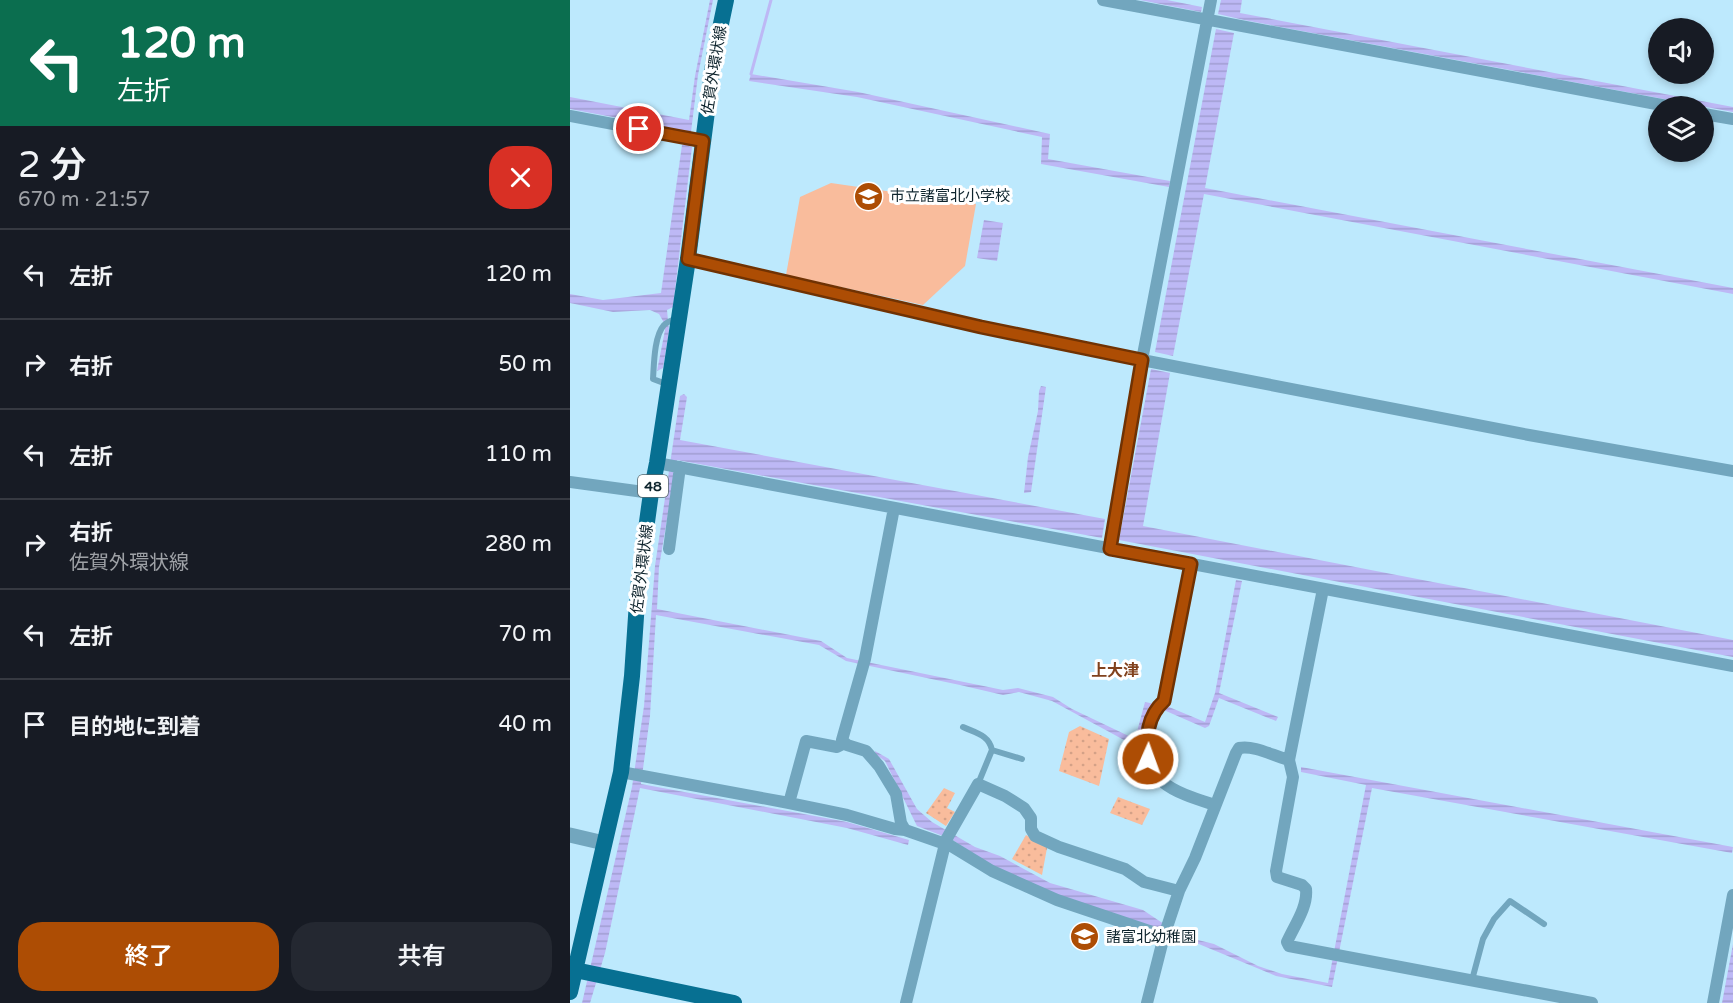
<!DOCTYPE html>
<html lang="ja">
<meta charset="utf-8">
<style>
:root{--surface:#171b24;--page:#242831;--text:#f1f3f6;--muted:#9ea1a6;--line:#363941;--accent:#ad4d04}
body{margin:0;font-family:"Varela Round","Noto Sans JP",sans-serif;background:var(--page);color:var(--text);height:100vh;display:flex;flex-direction:column;font-size:22px;white-space:nowrap}
*{box-sizing:border-box;margin:0}
p{font-size:20px;color:var(--muted)}
.icon{flex:none;width:33px;height:33px;fill:none;stroke:currentColor;stroke-width:2;stroke-linecap:round;stroke-linejoin:round}
.map{position:relative;flex:1;overflow:hidden}
.drawer{display:flex;flex-direction:column;background:var(--surface);width:570px}
.drawer>*{flex:none}
.guide{background:#0b6e4f;color:#fff;overflow:hidden}
.controls{position:absolute;left:1078px;top:18px;display:grid;gap:12px}
.controls a{display:grid;place-items:center;width:66px;height:66px;border-radius:50%;background:var(--surface);box-shadow:0 3px 9px #0003;font-size:30px}
.pin{position:absolute;display:grid;place-items:center;width:51px;height:51px;color:#fff;margin:-26px;border:3px solid #fff;border-radius:50%;box-shadow:0 2px 6px #0007}
.me{position:absolute;width:66px;margin:-33px;rotate:2deg;stroke-linejoin:round;filter:drop-shadow(0 0 4px #0008)}
.turn{display:flex;align-items:center;gap:21px;height:126px;padding:0 18px;font-size:27px}
.turn .icon{width:78px;height:78px;stroke-width:2.5}
.turn b{display:block;font-size:42px;line-height:51px}
.round{display:grid;place-items:center;flex:none;width:63px;height:63px;border-radius:24px;background:var(--page)}
.summary{display:flex;align-items:center;justify-content:space-between;height:102px;padding:0 18px}
h1{font-size:36px;font-weight:600;line-height:45px}
.action{display:flex;gap:12px;margin-top:auto;padding:12px 18px}
.action a{flex:1;height:69px;border-radius:24px;background:var(--accent);color:#fff;font-size:24px;font-weight:600;line-height:69px;text-align:center}
.action a+a{background:var(--page);color:var(--text)}
ul{padding:0;list-style:none}
li{display:flex;align-items:center;gap:18px;height:90px;padding:0 18px;border-top:2px solid var(--line)}
li div{flex:1}
li b{display:block;font-size:22px}
li em{font-style:normal}
main{display:flex;flex:1;min-height:0}
.map>svg:first-child{display:block}
.green{fill:url(#green-dots)}
.pitch{fill:#f9bc9c}
.water{fill:url(#water-rules)}
.lines{fill:none;stroke-linecap:round;stroke-linejoin:round}
.stream{stroke:#bdb8f5;stroke-width:3}
.service{stroke:#72a6be;stroke-width:6}
.minor{stroke:#72a6be;stroke-width:12}
.tertiary{stroke:#72a6be;stroke-width:15}
.primary{stroke:#077092;stroke-width:16}
.route-casing{stroke:#703203;stroke-width:15}
.route{stroke:#ad4d04;stroke-width:10}
.labels{text-anchor:middle;stroke-width:6;stroke-linejoin:round;paint-order:stroke}
.shield{fill:#fff;stroke:#56666c;stroke-width:1.5}
.shield-label{font-size:14px;font-weight:bold;fill:#0e242d}
.street-label{font-size:15px;fill:#0e242d;stroke:#fff}
.poi-label{font-size:15px;fill:#0e242d;stroke:#fff;text-anchor:start}
.neighbourhood-label{font-size:16px;font-weight:bold;fill:#81421d;stroke:#fff}
</style>
<main>
<section class="drawer">
<div class="guide">
<div class="turn"><svg class="icon" aria-label="left" viewBox="0 0 24 24"><path d="M17 20v-9H6M10 6l-5 5 5 5"/></svg><div><b>120 m</b>左折</div></div>
</div>
<div class="summary"><div><h1>2 分</h1><p>670 m · 21:57</p></div><a class="round" style="background:#d93025;color:#fff"><svg class="icon" aria-label="close" viewBox="0 0 24 24"><path d="M6 6l12 12M18 6L6 18"/></svg></a></div>
<ul>
<li><svg class="icon" aria-label="left" viewBox="0 0 24 24"><path d="M17 20v-9H6M10 6l-5 5 5 5"/></svg><div><b>左折</b></div><em>120 m</em></li>
<li><svg class="icon" aria-label="right" viewBox="0 0 24 24"><path d="M7 20v-9h11M14 6l5 5-5 5"/></svg><div><b>右折</b></div><em>50 m</em></li>
<li><svg class="icon" aria-label="left" viewBox="0 0 24 24"><path d="M17 20v-9H6M10 6l-5 5 5 5"/></svg><div><b>左折</b></div><em>110 m</em></li>
<li><svg class="icon" aria-label="right" viewBox="0 0 24 24"><path d="M7 20v-9h11M14 6l5 5-5 5"/></svg><div><b>右折</b><p>佐賀外環状線</p></div><em>280 m</em></li>
<li><svg class="icon" aria-label="left" viewBox="0 0 24 24"><path d="M17 20v-9H6M10 6l-5 5 5 5"/></svg><div><b>左折</b></div><em>70 m</em></li>
<li><svg class="icon" aria-label="arrive" viewBox="0 0 24 24"><path d="M6 21V4h12l-3 4 3 4H6"/></svg><div><b>目的地に到着</b></div><em>40 m</em></li>
</ul>
<div class="action"><a>終了</a><a>共有</a></div>
</section>
<div class="map">
<svg width="1163" height="1003" viewBox="0 0 1163 1003">
<defs>
<pattern id="green-dots" width="8" height="8" patternUnits="userSpaceOnUse" patternTransform="scale(1.5)"><rect width="8" height="8" fill="#f9bc9c"/><path d="M2 2h.1M6 6h.1" fill="none" stroke="#d4a187" stroke-width="1.8" stroke-linecap="round"/></pattern>
<pattern id="water-rules" width="6" height="5" patternUnits="userSpaceOnUse" patternTransform="scale(1.5)"><rect width="6" height="5" fill="#bdb8f5"/><path d="M0 2.5h6" fill="none" stroke="#a19ed2"/></pattern>
</defs>
<rect width="100%" height="100%" fill="#bde9fd"/>
<path class="green" d="M510,726L539,739L529,786L489,771L499,732Z
M374,788L385,793L377,808L385,812L376,826L356,813Z
M548,797L580,809L572,825L540,813Z
M456,835L477,848L472,875L442,859Z"/>
<path class="pitch" d="M261,183L406,204L395,266L353,305L216,275L230,197Z"/>
<path class="water" d="M140,0H143L128,75L121,132H120L119,146L122,147L103,307L97,310L99,331L93,368L87,371L95,330L93,321L89,314L80,310L43,312L0,303V294L33,300L91,293L112,145H115L117,131L0,109V97L119,120L125,76Z
M570,0H597L632,7L631,12Z
M651,0H672L670,13L1163,107V112L674,20L648,14Z
M646,29L664,33L635,188L1163,288V294L634,194L603,356L585,352Z
M181,74L288,92L480,134L478,159L600,181L599,187L471,164L472,137L287,97L179,81Z
M414,220L433,223L427,261L407,258Z
M581,369L600,373L573,526L1163,640V657L549,540Z
M471,386L476,387L461,492L454,493L458,457L468,411L469,391Z
M114,394L117,397L110,440L535,519L532,538L107,460L89,567L87,609L251,641L277,658L433,690L448,688L483,697L502,709L565,739L575,702L599,707L635,722L645,693L666,580L672,581L649,693L708,717L706,721L649,698L639,726L635,728L596,711L578,708L570,745L567,747L482,701L449,692L433,695L390,685L276,661L249,645L86,615L80,716L71,784L277,822L339,840L338,845L277,828L70,788L35,953L20,1003H12L62,787L74,706L85,566L110,396Z
M305,751L319,759L347,809L362,822L405,847L430,856L480,883L573,910L591,922L628,940L644,944L688,966L712,974L758,983L796,785L731,772V767L1163,847L1162,853L802,788L762,987L706,976L590,928L579,926L502,901L424,867L381,839L347,826L315,761L305,754Z
M1163,944V1003H1152Z"/>
<g class="lines">
<path class="stream" d="M181,74L201,0"/>
<path class="service" d="M99,385L83,379C84,365 84,336 94,325C98,321 103,320 108,318
M393,727C406,733 419,735 422,750L408,784
M422,750L452,759
M902,980L913,939L924,919L940,901L974,924"/>
<path class="minor" d="M533,0L1097,106
M1134,114L1163,119
M0,116L133,141
M118,259L411,327L572,360L959,435L1163,471
M87,463L1163,666
M0,482L81,493
M324,508L295,659L272,740L277,745L296,751L309,766L326,794L331,823L335,830
M99,549L110,467
M540,549L572,360L641,0
M621,564L594,701C583,710 581,720 578,733C568,782 608,793 645,805
M753,589L719,760L723,777L706,871L707,877L732,885L736,889C738,907 724,926 717,942L719,946L1022,1003
M51,772L219,803L277,815L325,829L335,830L381,846L422,871L487,900L594,936
M219,803L236,741L267,747L275,743
M609,891L625,858L666,753L669,748C685,745 703,756 719,760
M336,1003L376,840L408,784L435,796L454,808L461,818V829L465,836L489,847L555,869L574,882L609,891L594,936L577,1003
M1143,1003L1163,895"/>
<path class="tertiary" d="M0,835L34,843"/>
<path class="primary" d="M5,970L164,1003
M0,992L51,772L62,676L68,587L81,493L87,463L118,259L144,57L156,0"/>
</g>
<g class="lines">
<defs>
<path id="route" d="M69,129L133,141L118,259L411,327L572,360L540,549L621,564L594,701C577,716 576,737 578,759"/>
</defs>
<use href="#route" class="route-casing"/>
<use href="#route" class="route"/>
</g>
<defs>
<symbol id="school-disc" viewBox="-11 -11 22 22"><circle r="9.5" fill="#ad4d04" stroke="#fff"/><path d="M0-5L7-2L0 1L-7-2ZM-4 1L0 2.5L4 1V4Q0 6-4 4Z" fill="#fff"/></symbol>
</defs>
<g fill-rule="evenodd">
<use href="#school-disc" x="282" y="180" width="33" height="33"/>
<use href="#school-disc" x="498" y="920" width="33" height="33"/>
</g>
<g class="labels">
<rect class="shield" x="68" y="475" width="30" height="22" rx="4.5"/>
<g class="shield-label">
<text x="83" y="491">48</text>
</g>
<g class="street-label">
<text transform="translate(144 70) rotate(-81)" y="5">佐賀外環状線</text>
<text transform="translate(72 569) rotate(-83)" y="5">佐賀外環状線</text>
</g>
<g class="poi-label">
<text x="320" y="201">市立諸富北小学校</text>
<text x="536" y="942">諸富北幼稚園</text>
</g>
<g class="neighbourhood-label">
<text x="545" y="676">上大津</text>
</g>
</g>
</svg>
<div class="controls">
<a><svg class="icon" aria-label="sound" viewBox="0 0 24 24"><path d="M4 9h4l5-4v14l-5-4H4zM17 9q2 3 0 6"/></svg></a>
<a><svg class="icon" aria-label="layers" viewBox="0 0 24 24"><path d="M12 4l9 5-9 5-9-5zM3 14l9 5 9-5"/></svg></a>
</div>
<div class="pin" style="left:69px;top:129px;background:#d93025"><svg class="icon" aria-label="arrive" viewBox="0 0 24 24"><path d="M6 21V4h12l-3 4 3 4H6"/></svg></div>
<svg class="me" style="left:578px;top:759px" viewBox="-20 -20 40 40"><circle r="17" fill="#ad4d04" stroke="#fff" stroke-width="3"/><path d="M0-11L8 9 0 5-8 9z" fill="#fff"/></svg>
</div>
</main>
